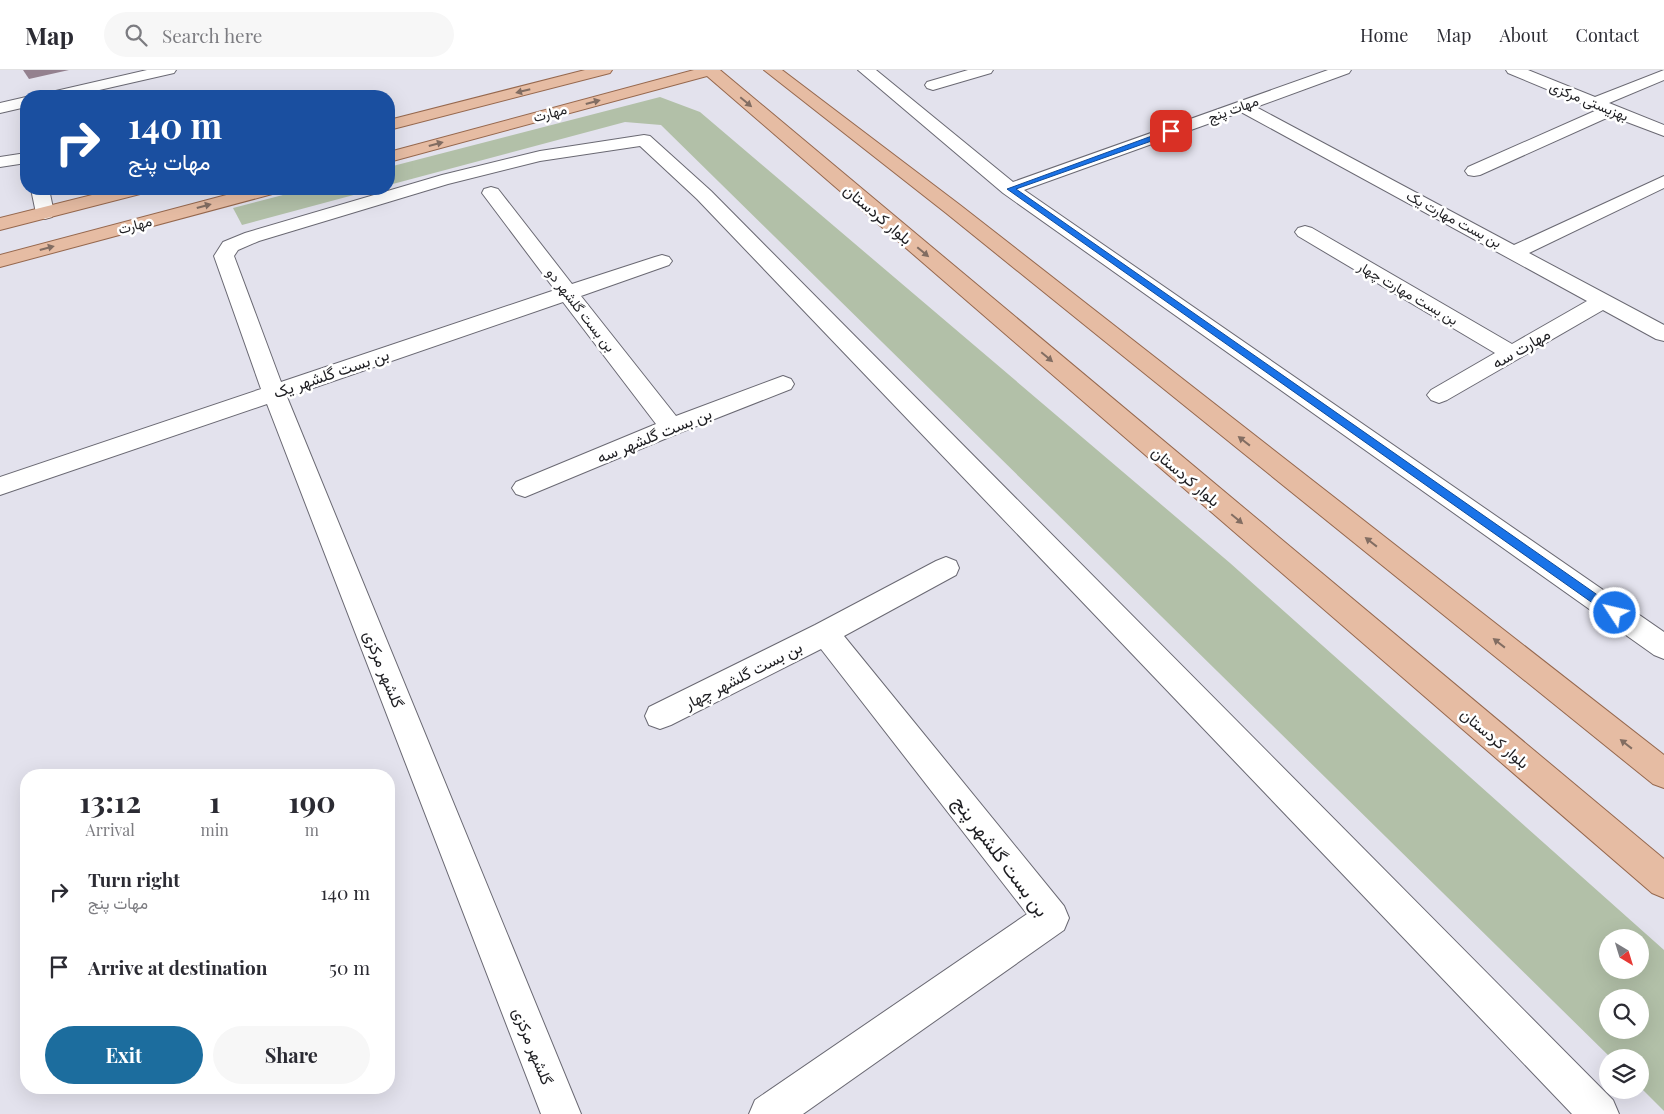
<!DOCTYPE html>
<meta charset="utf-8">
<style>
:root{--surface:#fff;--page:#f7f7f7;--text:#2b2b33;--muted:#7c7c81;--line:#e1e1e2;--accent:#1c6d9e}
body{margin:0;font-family:"Playfair Display",Vazirmatn,serif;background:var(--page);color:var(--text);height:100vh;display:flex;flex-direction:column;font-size:19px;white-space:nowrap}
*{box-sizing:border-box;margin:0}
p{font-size:16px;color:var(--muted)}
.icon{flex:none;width:28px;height:28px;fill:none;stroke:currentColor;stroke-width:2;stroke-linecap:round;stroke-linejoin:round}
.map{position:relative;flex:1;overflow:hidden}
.details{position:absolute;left:20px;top:699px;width:375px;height:325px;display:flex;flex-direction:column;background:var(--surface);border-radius:20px;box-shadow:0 5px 20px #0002}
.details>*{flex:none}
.guide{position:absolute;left:20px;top:20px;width:375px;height:105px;border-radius:20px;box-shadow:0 5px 20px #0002;background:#1a4fa0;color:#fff;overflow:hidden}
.needle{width:32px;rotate:142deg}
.tools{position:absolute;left:1599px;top:859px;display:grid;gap:10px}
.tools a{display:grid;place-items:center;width:50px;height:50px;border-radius:50%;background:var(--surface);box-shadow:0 5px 20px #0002;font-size:25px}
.pin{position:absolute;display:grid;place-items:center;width:42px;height:42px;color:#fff;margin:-21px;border-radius:10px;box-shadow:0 2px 8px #0006}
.me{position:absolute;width:55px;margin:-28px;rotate:305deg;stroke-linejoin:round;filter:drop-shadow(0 0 4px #0008)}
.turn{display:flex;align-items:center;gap:18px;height:105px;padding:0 25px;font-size:22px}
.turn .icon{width:65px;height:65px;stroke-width:2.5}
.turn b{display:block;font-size:35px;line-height:42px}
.eta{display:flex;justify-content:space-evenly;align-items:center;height:85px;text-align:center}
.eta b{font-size:30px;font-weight:700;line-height:35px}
.cta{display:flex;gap:10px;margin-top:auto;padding:10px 25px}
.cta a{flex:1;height:58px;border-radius:30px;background:var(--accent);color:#fff;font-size:20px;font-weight:700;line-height:58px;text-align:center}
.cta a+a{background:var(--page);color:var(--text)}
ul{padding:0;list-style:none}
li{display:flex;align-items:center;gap:15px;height:75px;padding:0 25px}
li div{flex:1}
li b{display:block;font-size:19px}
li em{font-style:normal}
header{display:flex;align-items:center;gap:30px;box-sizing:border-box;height:70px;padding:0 25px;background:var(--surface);border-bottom:1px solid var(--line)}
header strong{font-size:24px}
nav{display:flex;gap:28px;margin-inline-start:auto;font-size:18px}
.search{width:350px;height:45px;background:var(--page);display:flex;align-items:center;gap:12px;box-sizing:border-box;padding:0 18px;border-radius:28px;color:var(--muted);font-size:19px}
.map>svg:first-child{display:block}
.green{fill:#b2c0a8;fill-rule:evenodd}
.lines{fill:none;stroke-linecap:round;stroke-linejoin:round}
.minor-casing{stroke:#6a6973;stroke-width:2}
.major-casing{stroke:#96684e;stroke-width:2}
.minor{fill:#fff;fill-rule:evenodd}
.major{fill:#e6bca3;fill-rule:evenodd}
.shaded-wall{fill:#94818f}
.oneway{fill:#826d62}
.route{fill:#1a73e8;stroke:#114b97}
.labels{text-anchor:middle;stroke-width:5;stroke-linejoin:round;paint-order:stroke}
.far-street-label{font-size:14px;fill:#1e1e22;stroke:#fff}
.street-label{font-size:16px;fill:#1e1e22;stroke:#fff}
.near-street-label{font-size:19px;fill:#1e1e22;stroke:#fff}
</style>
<header>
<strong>Map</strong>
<div class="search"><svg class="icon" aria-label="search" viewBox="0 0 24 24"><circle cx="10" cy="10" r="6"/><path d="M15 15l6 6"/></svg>Search here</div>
<nav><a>Home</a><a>Map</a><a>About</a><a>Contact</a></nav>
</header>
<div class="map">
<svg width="1664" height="1044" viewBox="0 0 1664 1044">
<rect width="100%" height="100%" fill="#e3e2ed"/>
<path class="green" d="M660,27L700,42L1230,493L1664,880V1041L1640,1017V988L1610,987L661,55L625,52L389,115V97ZM1608,868H1640V900H1608ZM1608,928H1640V960H1608Z
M306,119H376L242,155L233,138Z"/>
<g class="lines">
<defs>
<path id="minor" d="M147,0H176L174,3L73,26H45L47,23Z
M858,0H876L1013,112L1328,0H1351L1349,3L1256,37L1514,175L1664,106V118L1529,183L1664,255V271L1656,269L1603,240L1447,330L1439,333L1431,330L1427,325L1431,320L1495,283L1298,166L1295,162L1298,158L1305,156L1312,158L1512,274L1587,231L1241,42L1024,120L1664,562V589L1654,585L1003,123Z
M968,0H993L991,3L933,20L927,18L925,15L927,12Z
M1506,0H1528L1595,27L1664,0V10L1609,33L1664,55V66L1611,46L1480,105L1474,106L1468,105L1465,101L1468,97L1597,40L1508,3Z
M26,27V37L0,43V33Z
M644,65L650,66L711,121L1613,1030L1619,1044H1572L697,129L640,76L540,91L448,114L259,171L238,180L234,186L281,312L555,220L482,123L484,119L491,117L498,119L572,214L655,187L662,185L669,187L672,191L669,195L581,226L676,346L783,306L791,309L794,314L791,319L679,363L525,427L516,424L512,418L516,412L656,354L563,232L287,327L581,1044H541L267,334L0,425V407L261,319L214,186L223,172L245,163L442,105L540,81Z
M26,83V93L0,97V87Z
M31,119H49L54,143L52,147L45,149L38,147L36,143Z
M946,487L956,491L959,498L956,505L844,566L1064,836L1069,848L1064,860L803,1044H749L755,1030L1027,844L821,579L671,655L660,659L649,655L645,646L649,637L815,555L936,491Z"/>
<path id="major" d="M585,0H612L610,3L389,60V50Z
M694,0H720L1664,789V828L1652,823L707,6L389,92V82Z
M764,0H782L960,135L1664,685V718L1653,714L946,143Z
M116,119H146L144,123L0,160V148Z
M249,119H278L276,123L0,197V185Z"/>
</defs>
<use href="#minor" class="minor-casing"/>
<use href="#major" class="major-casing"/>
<use href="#minor" class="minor"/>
<use href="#major" class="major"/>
</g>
<path class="shaded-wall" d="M23,0H69L29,9Z"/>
<defs><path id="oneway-solid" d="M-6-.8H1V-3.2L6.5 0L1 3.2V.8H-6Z" transform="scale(1.25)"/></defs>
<g class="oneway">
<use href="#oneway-solid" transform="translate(523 21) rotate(166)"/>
<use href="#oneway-solid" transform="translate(593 32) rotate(-15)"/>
<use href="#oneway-solid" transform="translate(746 32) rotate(40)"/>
<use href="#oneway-solid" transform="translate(436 74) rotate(-15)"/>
<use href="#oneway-solid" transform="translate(204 136) rotate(-15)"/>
<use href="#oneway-solid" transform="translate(47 178) rotate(-15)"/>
<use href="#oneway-solid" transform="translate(923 182) rotate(40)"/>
<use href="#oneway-solid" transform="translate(1047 287) rotate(40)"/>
<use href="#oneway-solid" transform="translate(1244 371) rotate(-142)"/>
<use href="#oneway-solid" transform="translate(1237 449) rotate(40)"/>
<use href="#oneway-solid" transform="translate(1371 472) rotate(-142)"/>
<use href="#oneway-solid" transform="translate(1499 573) rotate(-142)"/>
<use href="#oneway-solid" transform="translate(1626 674) rotate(-142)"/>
</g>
<path class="route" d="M1171,59L1175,61L1174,63L1016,119L1619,540L1621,543L1619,546H1611L1007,119Z"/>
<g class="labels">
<g class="far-street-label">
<text transform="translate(1589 31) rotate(22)" y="5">بهزیستی مرکزی</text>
<text transform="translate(1233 39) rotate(-20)" y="5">مهات پنج</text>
<text transform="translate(550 43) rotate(-15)" y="5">مهارت</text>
<text transform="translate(1454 149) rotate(28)" y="5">بن بست مهارت یک</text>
<text transform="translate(135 155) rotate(-15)" y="5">مهارت</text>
<text transform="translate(1408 223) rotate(30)" y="5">بن بست مهارت چهار</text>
<text transform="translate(581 240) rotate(52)" y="5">بن بست گلشهر دو</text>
</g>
<g class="street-label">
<text transform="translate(878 144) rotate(40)" y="6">بلوار کردستان</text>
<text transform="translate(1521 278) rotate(-30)" y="6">مهارت سه</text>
<text transform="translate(331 303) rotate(-19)" y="6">بن بست گلشهر یک</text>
<text transform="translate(654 365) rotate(-22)" y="6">بن بست گلشهر سه</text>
<text transform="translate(1186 406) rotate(40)" y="6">بلوار کردستان</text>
<text transform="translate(384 599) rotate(68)" y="6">گلشهر مرکزی</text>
<text transform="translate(743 605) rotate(-27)" y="6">بن بست گلشهر چهار</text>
<text transform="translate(1495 668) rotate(40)" y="6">بلوار کردستان</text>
<text transform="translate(533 976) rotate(68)" y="6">گلشهر مرکزی</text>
</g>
<g class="near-street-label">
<text transform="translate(1001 786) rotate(53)" y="7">بن بست گلشهر پنج</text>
</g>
</g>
</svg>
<div class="tools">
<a><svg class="needle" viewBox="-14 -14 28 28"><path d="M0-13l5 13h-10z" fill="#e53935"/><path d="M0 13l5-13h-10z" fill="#7c7c81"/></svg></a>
<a><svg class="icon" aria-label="search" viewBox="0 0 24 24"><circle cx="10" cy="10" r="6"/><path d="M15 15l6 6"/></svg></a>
<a><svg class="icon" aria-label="layers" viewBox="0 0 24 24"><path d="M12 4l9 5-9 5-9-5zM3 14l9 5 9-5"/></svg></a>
</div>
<div class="pin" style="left:1171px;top:61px;background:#d93025"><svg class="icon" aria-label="arrive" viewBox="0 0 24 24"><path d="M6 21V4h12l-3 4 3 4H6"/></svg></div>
<svg class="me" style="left:1615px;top:543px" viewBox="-20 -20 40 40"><circle r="17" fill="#1a73e8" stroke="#fff" stroke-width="3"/><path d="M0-11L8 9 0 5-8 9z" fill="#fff"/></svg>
<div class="guide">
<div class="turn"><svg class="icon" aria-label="right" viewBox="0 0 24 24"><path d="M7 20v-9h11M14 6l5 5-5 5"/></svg><div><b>140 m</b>مهات پنج</div></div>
</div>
<section class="details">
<div class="eta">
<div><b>13:12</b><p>Arrival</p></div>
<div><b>1</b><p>min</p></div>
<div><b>190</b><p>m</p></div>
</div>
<ul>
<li><svg class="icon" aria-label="right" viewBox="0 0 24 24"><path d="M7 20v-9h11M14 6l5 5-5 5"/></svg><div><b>Turn right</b><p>مهات پنج</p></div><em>140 m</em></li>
<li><svg class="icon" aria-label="arrive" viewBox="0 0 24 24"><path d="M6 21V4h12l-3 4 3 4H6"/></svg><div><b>Arrive at destination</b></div><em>50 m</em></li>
</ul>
<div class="cta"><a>Exit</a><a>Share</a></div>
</section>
</div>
